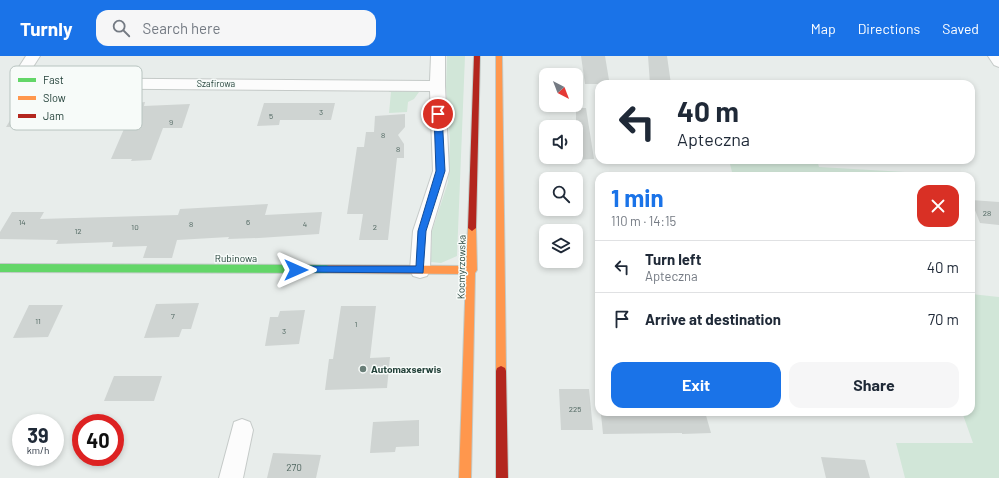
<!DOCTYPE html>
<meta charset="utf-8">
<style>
:root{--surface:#fff;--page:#f6f6f7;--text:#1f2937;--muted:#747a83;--line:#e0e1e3;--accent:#1a73e8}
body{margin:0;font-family:Barlow,sans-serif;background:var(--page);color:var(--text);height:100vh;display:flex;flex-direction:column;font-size:15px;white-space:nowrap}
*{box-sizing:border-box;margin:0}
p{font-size:13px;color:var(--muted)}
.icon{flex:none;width:22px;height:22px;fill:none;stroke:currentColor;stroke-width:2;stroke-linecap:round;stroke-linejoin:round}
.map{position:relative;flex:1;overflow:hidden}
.details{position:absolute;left:595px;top:116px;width:380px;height:244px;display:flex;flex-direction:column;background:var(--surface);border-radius:12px;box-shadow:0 2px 6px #0003}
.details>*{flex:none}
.guide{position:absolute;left:595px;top:24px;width:380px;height:84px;border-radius:12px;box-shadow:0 2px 6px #0003;background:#fff;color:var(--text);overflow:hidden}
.needle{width:26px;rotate:138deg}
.fabs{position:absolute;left:539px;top:12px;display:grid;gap:8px}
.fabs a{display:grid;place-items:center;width:44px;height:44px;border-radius:8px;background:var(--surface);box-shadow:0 2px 6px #0003;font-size:20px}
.speed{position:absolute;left:12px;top:358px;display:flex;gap:8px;font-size:20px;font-weight:700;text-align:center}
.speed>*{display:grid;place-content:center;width:52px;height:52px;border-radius:50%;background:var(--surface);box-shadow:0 2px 6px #0003;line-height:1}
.speed small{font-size:10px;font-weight:400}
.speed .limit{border:6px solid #d22;background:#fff;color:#111}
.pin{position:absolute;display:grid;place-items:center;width:34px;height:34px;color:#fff;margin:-17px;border:2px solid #fff;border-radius:50%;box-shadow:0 1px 4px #0007}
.me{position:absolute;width:44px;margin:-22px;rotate:90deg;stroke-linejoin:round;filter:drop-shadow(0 0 3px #0008)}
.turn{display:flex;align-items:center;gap:14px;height:84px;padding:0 16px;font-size:18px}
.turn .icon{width:52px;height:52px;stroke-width:2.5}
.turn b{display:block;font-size:28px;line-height:34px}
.round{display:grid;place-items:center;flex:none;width:42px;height:42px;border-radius:12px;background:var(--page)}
.summary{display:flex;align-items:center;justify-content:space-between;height:68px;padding:0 16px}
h1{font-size:24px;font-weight:700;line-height:30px;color:var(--accent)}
.cta{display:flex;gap:8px;margin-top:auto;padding:8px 16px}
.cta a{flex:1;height:46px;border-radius:12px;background:var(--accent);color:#fff;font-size:16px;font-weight:700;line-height:46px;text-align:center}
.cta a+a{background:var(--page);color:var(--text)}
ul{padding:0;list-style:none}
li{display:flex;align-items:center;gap:12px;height:52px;padding:0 16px;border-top:1px solid var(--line)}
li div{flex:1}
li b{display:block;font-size:15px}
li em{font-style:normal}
header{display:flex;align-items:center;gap:24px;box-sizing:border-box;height:56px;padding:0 20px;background:var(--accent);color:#fff}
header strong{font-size:19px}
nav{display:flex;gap:22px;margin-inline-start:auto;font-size:14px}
.search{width:280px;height:36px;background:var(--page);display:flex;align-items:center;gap:10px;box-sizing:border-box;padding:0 14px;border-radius:12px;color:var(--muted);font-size:15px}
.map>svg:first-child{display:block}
.green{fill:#d1e6d8}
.building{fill:#cfd4d2}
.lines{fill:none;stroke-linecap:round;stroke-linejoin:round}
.street-casing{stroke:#c5cac8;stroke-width:2}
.fast-casing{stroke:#c3cbc8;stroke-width:2}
.slow-casing{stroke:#c3cbc8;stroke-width:2}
.jam-casing{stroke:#c3cbc8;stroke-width:2}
.street{fill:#fcfcfc;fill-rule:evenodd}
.fast{fill:#63d668;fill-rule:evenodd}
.slow{fill:#ff974d;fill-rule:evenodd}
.jam{fill:#b3261e;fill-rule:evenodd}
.route{fill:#1a73e8;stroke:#114b97}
.poi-dot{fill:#697e78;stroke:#f7fbf9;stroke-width:1.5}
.labels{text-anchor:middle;stroke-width:3;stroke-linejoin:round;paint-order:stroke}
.number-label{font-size:8px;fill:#506761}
.far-street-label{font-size:9px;fill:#24423a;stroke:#f7fbf9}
.street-label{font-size:10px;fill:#24423a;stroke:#f7fbf9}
.poi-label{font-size:10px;font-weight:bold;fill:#24423a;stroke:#f7fbf9;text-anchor:start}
.near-number-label{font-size:10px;fill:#506761}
.key{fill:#f7fbf9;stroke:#b8c4c0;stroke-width:1}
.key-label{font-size:11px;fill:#24423a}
</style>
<header>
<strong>Turnly</strong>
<div class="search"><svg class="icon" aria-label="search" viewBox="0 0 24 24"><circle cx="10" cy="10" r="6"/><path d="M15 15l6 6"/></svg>Search here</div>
<nav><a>Map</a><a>Directions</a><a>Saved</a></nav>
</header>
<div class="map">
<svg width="999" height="422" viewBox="0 0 999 422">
<rect width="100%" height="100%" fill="#e8edeb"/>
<path class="green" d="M447,0H465L457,200L441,207L431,206L432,175L448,126L450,84L446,31Z
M417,34L419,36L414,43L408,46L407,56L389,57L391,36H389V35Z
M729,104H817L819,111L905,116L906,120H733Z
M971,238L999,241V422H905L896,387H973L962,356H971Z"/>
<path class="building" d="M581,0H605L609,24H606L607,28H585Z
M648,0H667L671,28H650Z
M136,45L135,47L145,46L144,50L190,48L182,72H163L151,104L131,105L132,103H111L127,66L91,67L90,70L6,71L20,48Z
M264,47H335L331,64H280L279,69L257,70Z
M576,52H586L594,103L576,104Z
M405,58V71L398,79L404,88V102H397L388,184H359L363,158H347L357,91H364L366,76H374L375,60Z
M971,144L999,146V169L980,167Z
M268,148L265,159L322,156L319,178L259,182L228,183L229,181L177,184L172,202H143L147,190L112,191L113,186L56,188L58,184L0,183V176L12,156H44L40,163L178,159L180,153Z
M199,247L191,273H182L179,281L144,282L156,248Z
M29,249H63L48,281L13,282Z
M341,250H376L370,302L390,301L387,332L325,334L329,303H333Z
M305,254L299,288L265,290L270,261H278L280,255Z
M114,320H162L154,345H104Z
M559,333H589L593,374H561Z
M705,356L711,377L682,378V377L603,378L601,358Z
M419,364V390L396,391L395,396L370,397L373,366Z
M273,397L321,399L316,422H267Z
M821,401L865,404L870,422H826Z"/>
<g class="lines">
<defs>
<path id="street" d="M26,0H40L31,14L30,22L430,25L431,0H445V30L449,115L431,175L430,214L427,220L420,222L413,220L410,214L413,175L433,115L430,35L26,32L21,31L15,20L17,14Z
M988,0H999V11L994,9Z
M242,363L250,366L253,374L243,422H219L234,366Z"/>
<path id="fast" d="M0,208L329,209L332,210L334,213L332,216L329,217L0,216Z"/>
<path id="slow" d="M496,0H502L506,315L505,318L501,320L497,318L496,315Z
M472,169L476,172L477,214L475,217L471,422H459L466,218L329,217L326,216L324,213L326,210L329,209L466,210L468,172Z"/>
<path id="jam" d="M474,0H480L476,172L472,175L468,172Z
M501,310L505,312L506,315L508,422H496V315L497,312Z"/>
</defs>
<use href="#street" class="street-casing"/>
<use href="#fast" class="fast-casing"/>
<use href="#slow" class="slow-casing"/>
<use href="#jam" class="jam-casing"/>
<use href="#street" class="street"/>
<use href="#fast" class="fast"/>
<use href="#slow" class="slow"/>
<use href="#jam" class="jam"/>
</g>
<path class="route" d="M438,55L442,58L445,115L426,175L423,217L292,216L291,214L292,211L296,210H416L418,175L436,115L434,58Z"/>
<circle class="poi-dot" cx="363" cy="313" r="4"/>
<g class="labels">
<g class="number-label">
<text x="321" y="59">3</text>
<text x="271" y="63">5</text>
<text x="171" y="69">9</text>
<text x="383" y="82">8</text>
<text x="398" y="96">8</text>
<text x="987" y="160">28</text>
<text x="22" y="169">14</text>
<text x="248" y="169">6</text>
<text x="191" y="171">8</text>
<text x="305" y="171">4</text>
<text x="135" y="174">10</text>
<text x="375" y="174">2</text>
<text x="78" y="178">12</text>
<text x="173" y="263">7</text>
<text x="38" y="268">11</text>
<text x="356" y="271">1</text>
<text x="284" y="278">3</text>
<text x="575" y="356">225</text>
</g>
<g class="far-street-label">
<text x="216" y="31">Szafirowa</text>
</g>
<g class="street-label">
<text x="236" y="206">Rubinowa</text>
<text transform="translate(461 211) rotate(-89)" y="4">Kocmyrzowska</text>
</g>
<g class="poi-label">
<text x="371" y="317">Automaxserwis</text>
</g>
<g class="near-number-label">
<text x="294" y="415">270</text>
</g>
</g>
<rect x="10" y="10" width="132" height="64" rx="6" class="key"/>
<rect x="18" y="22" width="18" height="4" fill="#63d668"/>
<rect x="18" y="40" width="18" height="4" fill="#ff974d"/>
<rect x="18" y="58" width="18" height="4" fill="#b3261e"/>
<g class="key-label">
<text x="43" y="28">Fast</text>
<text x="43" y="46">Slow</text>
<text x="43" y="64">Jam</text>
</g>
</svg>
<div class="fabs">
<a><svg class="needle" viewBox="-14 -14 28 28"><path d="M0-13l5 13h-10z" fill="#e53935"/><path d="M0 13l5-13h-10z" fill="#747a83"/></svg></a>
<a><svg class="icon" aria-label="sound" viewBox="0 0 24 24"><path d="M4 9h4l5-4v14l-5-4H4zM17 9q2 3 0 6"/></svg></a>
<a><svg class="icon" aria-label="search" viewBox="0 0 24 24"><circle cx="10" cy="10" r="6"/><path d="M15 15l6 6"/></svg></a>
<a><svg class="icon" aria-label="layers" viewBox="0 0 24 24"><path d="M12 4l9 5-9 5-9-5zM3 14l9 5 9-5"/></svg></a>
</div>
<div class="speed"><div>39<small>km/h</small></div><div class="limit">40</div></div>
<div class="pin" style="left:438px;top:58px;background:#d93025"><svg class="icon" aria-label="arrive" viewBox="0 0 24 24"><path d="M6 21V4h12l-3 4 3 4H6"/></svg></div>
<svg class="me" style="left:296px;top:214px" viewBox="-20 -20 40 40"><path d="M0-17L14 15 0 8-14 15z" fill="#1a73e8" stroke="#fff" stroke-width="4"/></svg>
<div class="guide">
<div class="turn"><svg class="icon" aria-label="left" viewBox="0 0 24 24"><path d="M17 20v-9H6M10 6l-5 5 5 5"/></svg><div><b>40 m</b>Apteczna</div></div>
</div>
<section class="details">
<div class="summary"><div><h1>1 min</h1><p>110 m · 14:15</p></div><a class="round" style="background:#d93025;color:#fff"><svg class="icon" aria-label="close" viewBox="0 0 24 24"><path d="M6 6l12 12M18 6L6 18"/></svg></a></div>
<ul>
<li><svg class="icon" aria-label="left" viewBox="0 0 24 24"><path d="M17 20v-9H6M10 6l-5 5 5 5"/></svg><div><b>Turn left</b><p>Apteczna</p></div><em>40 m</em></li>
<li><svg class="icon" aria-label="arrive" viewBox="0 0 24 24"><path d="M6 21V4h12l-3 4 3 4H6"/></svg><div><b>Arrive at destination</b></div><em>70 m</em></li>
</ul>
<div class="cta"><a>Exit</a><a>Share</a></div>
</section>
</div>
